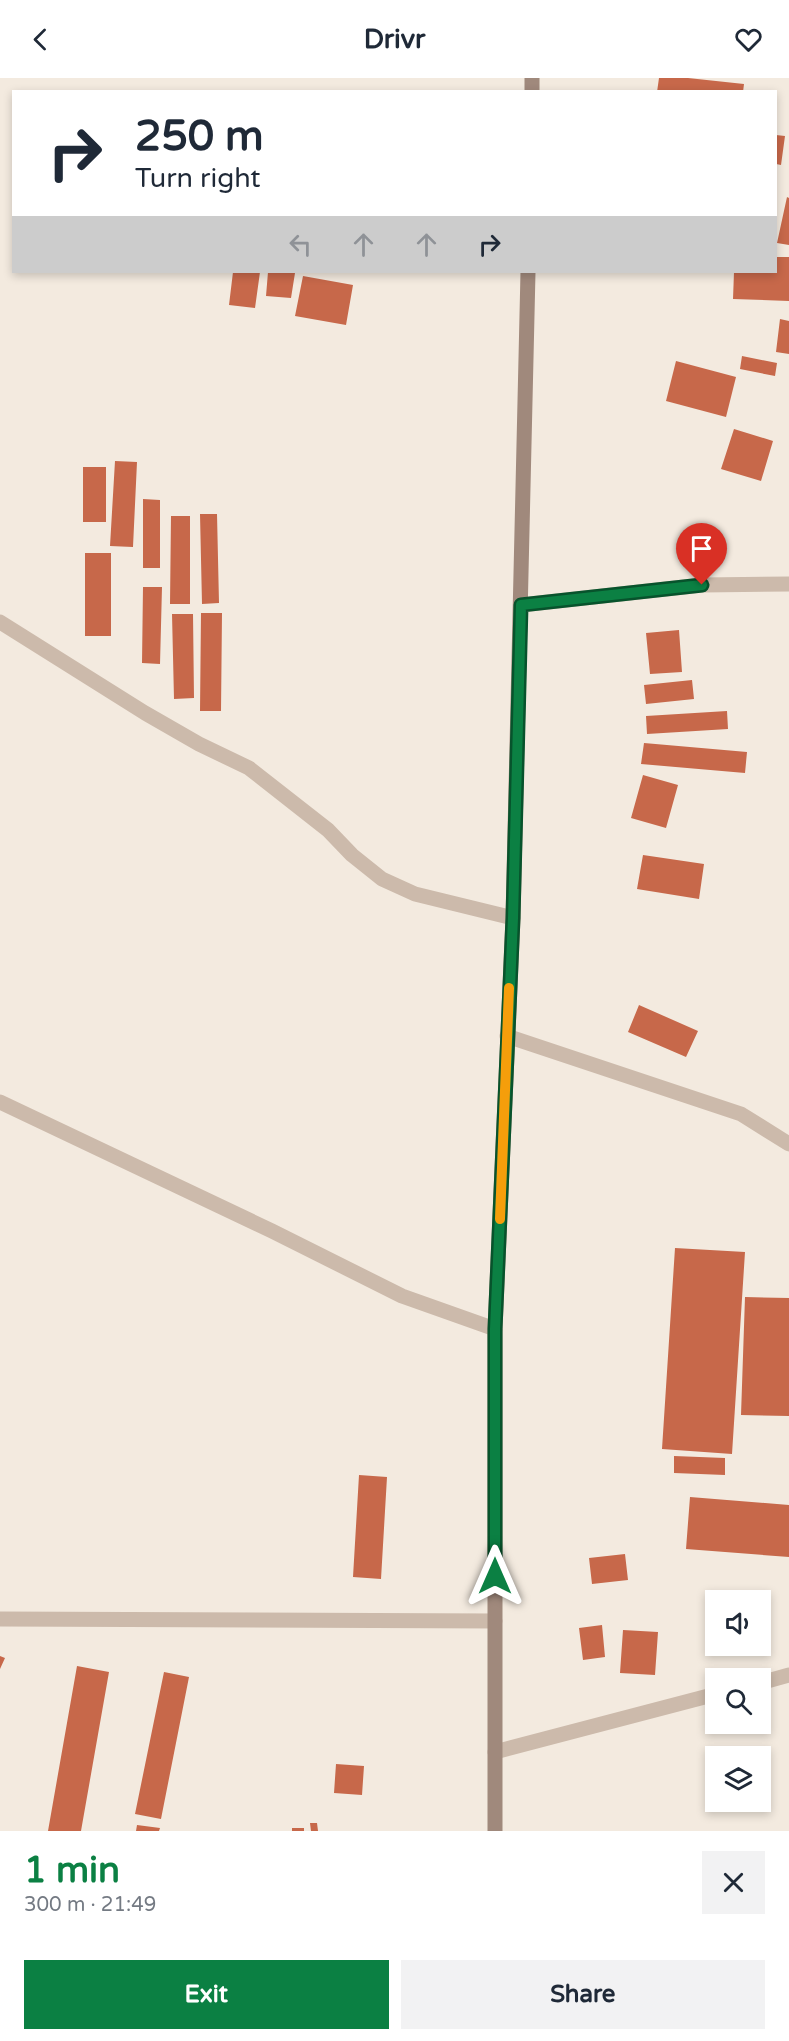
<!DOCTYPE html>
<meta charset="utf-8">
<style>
:root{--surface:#fff;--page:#f2f2f3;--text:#1f2937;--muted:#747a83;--accent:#0b8043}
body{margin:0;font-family:"Varela Round",sans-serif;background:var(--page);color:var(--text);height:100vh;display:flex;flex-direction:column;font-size:22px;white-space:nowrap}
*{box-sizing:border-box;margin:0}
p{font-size:20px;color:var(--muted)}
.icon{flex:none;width:33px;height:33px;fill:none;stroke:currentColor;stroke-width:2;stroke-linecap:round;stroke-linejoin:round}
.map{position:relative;height:1753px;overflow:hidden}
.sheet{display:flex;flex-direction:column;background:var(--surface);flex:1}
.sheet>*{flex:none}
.hud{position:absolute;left:12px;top:12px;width:765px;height:183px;border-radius:0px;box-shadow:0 3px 9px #0003;background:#fff;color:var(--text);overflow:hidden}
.controls{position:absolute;left:705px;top:1512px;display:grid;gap:12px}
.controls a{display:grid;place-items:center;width:66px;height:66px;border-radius:0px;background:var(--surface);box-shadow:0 3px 9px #0003;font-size:30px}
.pin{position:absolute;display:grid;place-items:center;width:51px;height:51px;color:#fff;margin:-62px -26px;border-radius:50% 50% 50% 0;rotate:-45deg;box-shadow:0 0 6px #0007}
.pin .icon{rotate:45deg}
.me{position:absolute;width:66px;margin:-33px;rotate:0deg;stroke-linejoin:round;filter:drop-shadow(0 0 4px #0008)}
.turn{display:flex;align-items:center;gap:21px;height:126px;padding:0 24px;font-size:27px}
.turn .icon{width:78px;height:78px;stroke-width:2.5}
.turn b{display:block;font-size:42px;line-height:51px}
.lanes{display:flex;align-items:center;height:57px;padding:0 24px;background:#0003;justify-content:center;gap:30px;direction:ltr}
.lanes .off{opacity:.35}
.round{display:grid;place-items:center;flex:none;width:63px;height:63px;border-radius:0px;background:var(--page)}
.headline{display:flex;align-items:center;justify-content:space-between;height:102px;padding:0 24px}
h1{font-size:36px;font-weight:700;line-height:45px;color:var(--accent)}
.primary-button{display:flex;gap:12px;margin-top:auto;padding:12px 24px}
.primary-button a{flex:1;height:69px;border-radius:0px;background:var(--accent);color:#fff;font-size:24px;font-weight:700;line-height:69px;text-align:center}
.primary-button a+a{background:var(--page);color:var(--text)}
header{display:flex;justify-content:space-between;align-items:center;height:78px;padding:0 24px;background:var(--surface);font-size:27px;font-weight:700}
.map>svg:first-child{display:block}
.building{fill:#c7684a}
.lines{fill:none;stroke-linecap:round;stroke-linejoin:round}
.minor{stroke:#ccbaab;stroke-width:15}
.secondary{stroke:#a0897c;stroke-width:15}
.route-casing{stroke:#07532c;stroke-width:15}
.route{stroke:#0b8043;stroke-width:10}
.slow{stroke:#f59e0b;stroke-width:10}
</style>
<header><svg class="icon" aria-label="back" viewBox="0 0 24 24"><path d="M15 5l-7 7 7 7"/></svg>Drivr<svg class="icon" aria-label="heart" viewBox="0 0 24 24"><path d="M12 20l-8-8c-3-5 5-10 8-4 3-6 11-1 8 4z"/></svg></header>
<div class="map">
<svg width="789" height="1753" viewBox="0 0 789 1753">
<rect width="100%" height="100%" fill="#f3eadf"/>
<path class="building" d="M659,0H688L744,6L743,14H657Z
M776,57L785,58L781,87L776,86Z
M787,119L789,120V167L777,165Z
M776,179H789V223L733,221L734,194H776Z
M233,194H260L255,230L229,227Z
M268,194L295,195L291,220L266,218Z
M303,198L353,207L346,247L295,238Z
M780,241L789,243V276L776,274Z
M742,278L777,285L775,298L740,291Z
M676,283L736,299L726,339L666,323Z
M734,351L773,363L761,403L721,391Z
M115,383L137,384L133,469L110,468Z
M83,389H106V444H83Z
M143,421L160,422V490H143Z
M200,436H217L219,525L202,526Z
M171,438H190V526H170Z
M85,475H111V558H85Z
M143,509H162L160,586L142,585Z
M201,535H222L221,633H200Z
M172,536H193L194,620L174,621Z
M679,552L682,594L650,596L646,555Z
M692,602L694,621L646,626L644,607Z
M727,633L728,651L647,656L646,638Z
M644,665L747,674L745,695L641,686Z
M643,697L678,707L666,750L631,740Z
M643,777L704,786L699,821L637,811Z
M639,927L698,953L686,979L628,954Z
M675,1170L745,1174L732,1376L662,1371Z
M745,1219L789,1220V1338L741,1337Z
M674,1378L725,1380V1397L674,1395Z
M359,1397L387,1399L381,1501L353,1499Z
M690,1419L789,1427V1479L686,1471Z
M625,1476L628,1502L592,1506L589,1480Z
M602,1547L605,1579L583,1582L579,1550Z
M623,1552L658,1554L655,1597L620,1595Z
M0,1578L5,1580L0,1591Z
M77,1588L109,1594L81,1753H48Z
M164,1594L189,1599L161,1741L135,1736Z
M336,1686L364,1688L362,1717L334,1715Z
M310,1745H317L318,1753H311Z
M137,1747L160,1750L159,1753H136Z
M292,1750H304V1753H292Z"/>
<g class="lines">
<path class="minor" d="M521,527L702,507L789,506
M0,544L145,635L199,666L249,690L328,752L352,777L382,801L415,816L513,840
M507,958L741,1036L789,1066
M0,1024L272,1153L402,1218L495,1251
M0,1541L495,1543
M760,1605L789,1597
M495,1674L716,1616"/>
<path class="secondary" d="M532,14V0
M495,1753V1251L513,840L528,194"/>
</g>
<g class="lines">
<defs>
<path id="route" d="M495,1498V1251L513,840L521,527L702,507"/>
</defs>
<use href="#route" class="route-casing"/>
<use href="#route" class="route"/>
<path class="slow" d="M500,1141L509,910"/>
</g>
</svg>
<div class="controls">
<a><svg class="icon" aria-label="sound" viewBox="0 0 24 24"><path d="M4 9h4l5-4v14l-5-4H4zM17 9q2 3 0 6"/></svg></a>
<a><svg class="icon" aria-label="search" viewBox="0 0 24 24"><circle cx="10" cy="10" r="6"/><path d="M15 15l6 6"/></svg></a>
<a><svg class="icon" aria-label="layers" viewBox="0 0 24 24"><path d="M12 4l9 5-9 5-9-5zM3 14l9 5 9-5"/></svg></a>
</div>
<div class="pin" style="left:702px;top:507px;background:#d93025"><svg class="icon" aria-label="arrive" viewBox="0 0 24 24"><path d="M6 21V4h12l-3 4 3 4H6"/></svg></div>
<svg class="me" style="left:495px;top:1498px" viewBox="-20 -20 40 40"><path d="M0-17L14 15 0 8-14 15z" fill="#0b8043" stroke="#fff" stroke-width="4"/></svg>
<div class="hud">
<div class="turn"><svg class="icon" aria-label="right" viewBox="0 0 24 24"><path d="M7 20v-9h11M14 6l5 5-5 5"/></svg><div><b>250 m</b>Turn right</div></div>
<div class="lanes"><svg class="icon off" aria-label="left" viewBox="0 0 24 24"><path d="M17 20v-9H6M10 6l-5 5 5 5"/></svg><svg class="icon off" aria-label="ahead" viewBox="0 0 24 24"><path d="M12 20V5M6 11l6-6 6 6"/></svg><svg class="icon off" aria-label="ahead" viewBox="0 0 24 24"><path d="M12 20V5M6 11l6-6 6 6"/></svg><svg class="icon" aria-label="right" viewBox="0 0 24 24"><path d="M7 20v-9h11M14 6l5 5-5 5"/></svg></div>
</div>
</div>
<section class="sheet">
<div class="headline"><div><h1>1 min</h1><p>300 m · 21:49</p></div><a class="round"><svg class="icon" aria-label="close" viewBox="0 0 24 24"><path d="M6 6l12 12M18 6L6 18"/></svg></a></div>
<div class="primary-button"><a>Exit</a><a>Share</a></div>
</section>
